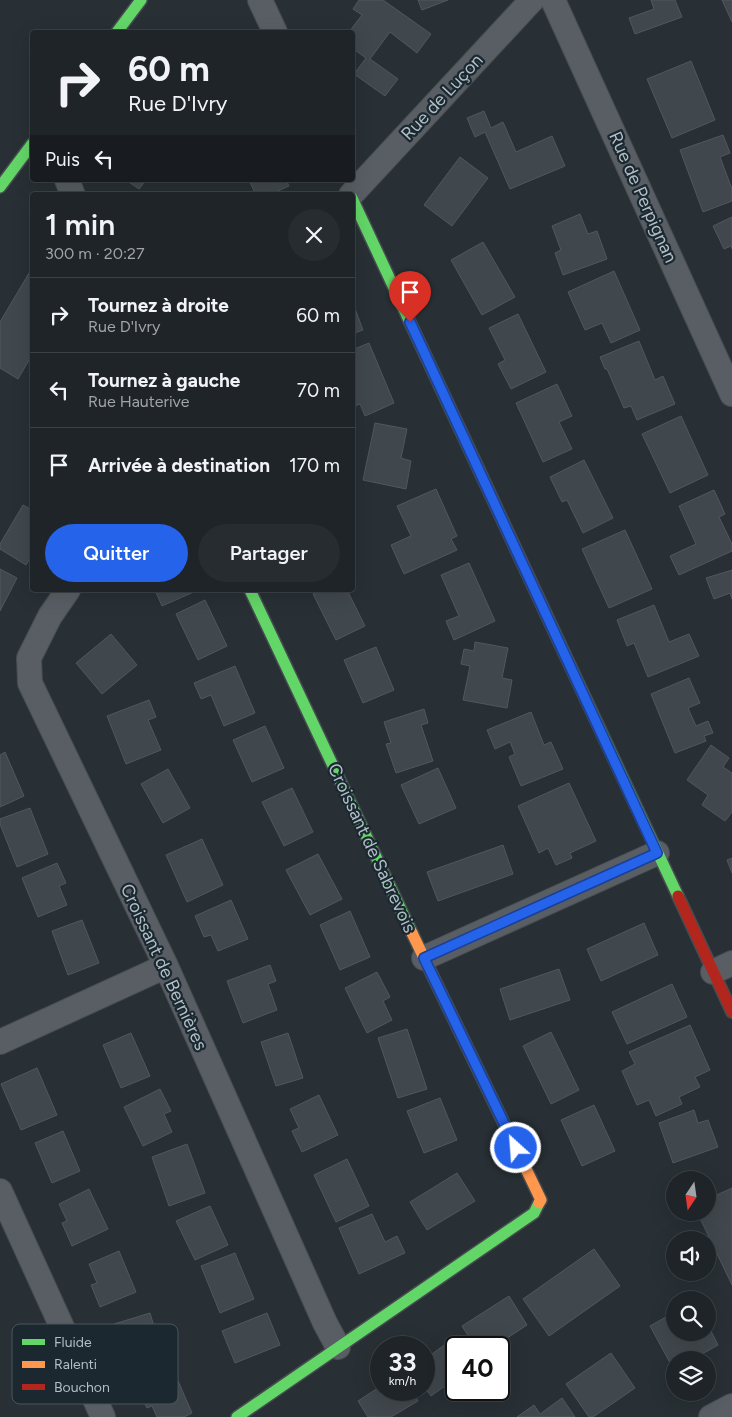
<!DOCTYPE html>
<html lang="fr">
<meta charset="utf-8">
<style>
:root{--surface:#1e2428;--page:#262c30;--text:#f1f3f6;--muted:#a1a4a8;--line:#3c4145;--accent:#2563eb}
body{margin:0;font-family:Figtree,sans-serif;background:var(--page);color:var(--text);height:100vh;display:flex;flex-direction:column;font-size:19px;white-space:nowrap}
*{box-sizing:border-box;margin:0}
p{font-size:16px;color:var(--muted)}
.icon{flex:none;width:28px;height:28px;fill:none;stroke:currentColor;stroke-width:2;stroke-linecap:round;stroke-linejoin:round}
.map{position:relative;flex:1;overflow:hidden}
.drawer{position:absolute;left:30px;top:192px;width:325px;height:400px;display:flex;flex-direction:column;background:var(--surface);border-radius:5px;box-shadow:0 5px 20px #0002,0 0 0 1px var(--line)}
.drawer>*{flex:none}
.banner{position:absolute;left:30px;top:30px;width:325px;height:152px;border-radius:5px;box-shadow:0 5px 20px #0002,0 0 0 1px var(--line);background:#1e2428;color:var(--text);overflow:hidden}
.needle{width:32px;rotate:193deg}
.tools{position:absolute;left:666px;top:1171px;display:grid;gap:10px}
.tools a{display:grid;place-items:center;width:50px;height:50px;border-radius:50%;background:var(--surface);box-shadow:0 5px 20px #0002,0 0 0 1px var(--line);font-size:25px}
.speed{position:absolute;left:370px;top:1336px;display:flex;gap:10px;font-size:25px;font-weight:700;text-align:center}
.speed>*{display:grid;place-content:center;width:65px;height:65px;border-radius:50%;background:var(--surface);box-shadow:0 5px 20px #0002,0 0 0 1px var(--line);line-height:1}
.speed small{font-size:12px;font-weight:400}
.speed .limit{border:2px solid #111;border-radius:8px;background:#fff;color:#111}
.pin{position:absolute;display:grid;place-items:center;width:42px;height:42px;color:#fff;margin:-51px -21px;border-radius:50% 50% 50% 0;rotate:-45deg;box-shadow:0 0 5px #0007}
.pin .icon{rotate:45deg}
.me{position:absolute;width:55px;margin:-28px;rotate:334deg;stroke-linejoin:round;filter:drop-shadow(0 0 4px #0008)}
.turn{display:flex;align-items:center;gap:18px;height:105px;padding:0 15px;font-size:22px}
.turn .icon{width:65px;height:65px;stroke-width:2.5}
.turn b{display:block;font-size:35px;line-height:42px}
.then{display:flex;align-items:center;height:48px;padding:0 15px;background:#0003;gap:10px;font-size:19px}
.round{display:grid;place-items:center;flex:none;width:52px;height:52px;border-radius:26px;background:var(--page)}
.summary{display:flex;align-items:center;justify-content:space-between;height:85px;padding:0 15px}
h1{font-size:30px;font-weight:600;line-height:38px}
.action{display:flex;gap:10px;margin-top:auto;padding:10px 15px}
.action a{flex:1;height:58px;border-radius:30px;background:var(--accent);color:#fff;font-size:20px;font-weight:600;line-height:58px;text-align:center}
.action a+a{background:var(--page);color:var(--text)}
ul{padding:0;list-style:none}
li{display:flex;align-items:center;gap:15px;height:75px;padding:0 15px;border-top:1px solid var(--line)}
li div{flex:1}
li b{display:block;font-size:19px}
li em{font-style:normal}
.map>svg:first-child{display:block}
.building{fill:#41484d;stroke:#50585d}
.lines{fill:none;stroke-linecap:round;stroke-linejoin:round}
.street-casing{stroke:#464c50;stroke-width:26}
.fast-casing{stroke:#464c50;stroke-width:14}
.slow-casing{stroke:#464c50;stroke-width:14}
.jam-casing{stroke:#464c50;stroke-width:14}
.street{stroke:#585e63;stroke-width:24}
.fast{stroke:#63d668;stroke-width:11}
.slow{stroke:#ff974d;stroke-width:11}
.jam{stroke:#b3261e;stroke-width:11}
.route-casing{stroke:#184099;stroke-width:12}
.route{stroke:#2563eb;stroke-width:9}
.labels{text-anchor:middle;stroke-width:4.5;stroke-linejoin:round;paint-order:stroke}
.street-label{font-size:18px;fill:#b1bec7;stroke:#1b2830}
.key{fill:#1b2830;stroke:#48555d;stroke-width:1}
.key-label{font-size:14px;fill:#b1bec7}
</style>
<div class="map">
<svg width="732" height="1417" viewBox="0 0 732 1417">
<rect width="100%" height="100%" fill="#283035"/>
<path class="building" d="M359,0H383L431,34L417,53L390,32L370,59L398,79L385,96L354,74L366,58L352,48V32H349L362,15L353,9Z
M418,0H448L422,10Z
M651,0H675L682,17L635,34L629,18L654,9Z
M722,0H732V22Z
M691,61L715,120L672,138L647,79Z
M484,111L491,128L503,122L516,152L552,136L565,166L510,189L485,132L475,137L467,118Z
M723,135L730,153L720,157L732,189V201L703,212L680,150Z
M460,157L488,178L452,226L424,205Z
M126,180H146L139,189Z
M249,180H286L289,186L269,195H256Z
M580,214L588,234L597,231L607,259L563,275L555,253L561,250L552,226Z
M732,217V249L731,246L724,249L713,226Z
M483,242L515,297L482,315L451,260Z
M32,268V355L18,379L0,368V322Z
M614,271L640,330L611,343L602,323L585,330L568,292Z
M354,306L363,330L352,334V307Z
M518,314L546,372L511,389L498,364L505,360L489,328Z
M639,341L655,380L663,376L675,404L637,420L631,406L624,408L607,369H605L600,357Z
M369,343L394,403L365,416L360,404L352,407V350Z
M557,384L572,416L559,422L572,449L543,462L516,403Z
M681,416L708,475L670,493L642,434Z
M375,423L407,429L401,458L411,461L406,489L363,480Z
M584,460L613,518L583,533L567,500L562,502L550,477Z
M436,489L457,536L451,539L457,550L404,574L391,545L411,536L397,506Z
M714,490L725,514L719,517L732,544V551L679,575L670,556L696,544L679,506Z
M23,505L32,510V555L26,565L0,549V544Z
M625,530L652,589L609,608L582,549Z
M469,563L495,621L454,640L446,621L459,616L441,575Z
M0,569L17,578L0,611Z
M732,570V599L730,593L714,599L706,578Z
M155,590H195L196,591L162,606Z
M322,590H347L365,626L336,640L313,594Z
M205,600L227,646L198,660L176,614Z
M654,605L669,642L689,634L699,656L648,677L634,643L627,646L617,620Z
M111,634L137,665L102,694L76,663Z
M475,642L508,648L502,678L512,680L507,708L463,700L470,666L461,664L464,649L474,651Z
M376,647L394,690L363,703L344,660Z
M235,666L255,713L224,726L211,695L201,699L194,683Z
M689,678L700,703L688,708L696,726L708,721L713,733L704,736L706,741L675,753L651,694Z
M149,700L156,717L148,720L161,750L126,764L107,716Z
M424,709L428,723L421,725L433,761L396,773L386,744L391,743L384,722Z
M531,712L544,745L551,742L563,769L521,786L509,757L515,754L510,742L495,749L487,730Z
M265,726L284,768L252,782L233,740Z
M711,745L729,758L723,767L732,773V812L725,821L702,805L708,795L687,780Z
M5,752L24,796L0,807V755Z
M438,768L456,808L419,824L401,785Z
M168,769L190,808L163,823L141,784Z
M569,783L596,841L570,853L572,858L556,865L548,848L539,853L518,806Z
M292,788L313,832L284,846L262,802Z
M30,808L48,854L17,867L0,824V819Z
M202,839L223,885L187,902L166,855Z
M503,845L513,874L438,901L427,872Z
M318,854L342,899L310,915L286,870Z
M732,858V873L727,860Z
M57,863L66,883L59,886L67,905L38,917L22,878Z
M231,900L248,939L218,951L211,935L204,937L195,916Z
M350,911L370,957L340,970L320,925Z
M82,920L99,963L68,975L52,931Z
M644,923L658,955L601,981L587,949Z
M270,965L276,981L268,984L277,1010L243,1023L227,981Z
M559,969L570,1000L510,1020L500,989Z
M377,972L390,997L383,1001L392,1020L367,1033L345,988Z
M672,984L687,1017L627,1044L612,1012Z
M690,1025L710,1070L695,1077L700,1087L679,1097L682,1104L656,1116L649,1100L637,1105L622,1071L635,1064L629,1052Z
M407,1029L427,1089L398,1098L378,1038Z
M551,1032L579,1090L551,1104L523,1046Z
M131,1033L150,1076L121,1088L103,1045Z
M288,1033L303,1078L276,1086L261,1042Z
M37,1068L57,1115L21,1130L1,1084Z
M160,1089L171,1111L164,1114L172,1132L143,1146L124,1107Z
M319,1095L338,1135L302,1152L292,1131L299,1128L290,1109Z
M440,1098L457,1140L424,1153L407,1111Z
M594,1105L615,1151L582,1166L561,1120Z
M694,1110L698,1123L708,1120L718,1147L673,1163L659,1123Z
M63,1131L80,1171L52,1183L35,1143Z
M187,1144L205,1193L169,1206L152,1157Z
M347,1159L369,1206L336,1222L314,1175Z
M457,1173L475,1201L427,1230L410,1202Z
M732,1188V1285L697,1212H708V1199Z
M89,1189L108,1229L72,1246L62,1223L67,1221L59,1204Z
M210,1206L228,1245L195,1260L176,1221Z
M372,1214L385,1242L397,1236L405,1253L359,1274L339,1228Z
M594,1249L620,1286L549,1336L523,1299Z
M119,1251L136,1292L100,1307L91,1285L97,1283L89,1264Z
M235,1253L254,1299L220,1313L201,1266Z
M509,1296L527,1325L492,1348H476L462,1326Z
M675,1312V1332H708V1325L718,1345L702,1354L705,1360H675V1372L650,1326Z
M150,1313L156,1333L164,1330L171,1353L127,1367L114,1324Z
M267,1313L280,1345L235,1363L222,1331Z
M451,1340L456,1348V1378L431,1396L424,1387V1360Z
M611,1353L635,1388L593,1417H589L566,1384Z
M172,1367L192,1413L184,1417H157L152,1406L147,1408L135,1384Z
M381,1386V1390H411L418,1401L391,1417H368L358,1401Z
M562,1398L575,1417H517L534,1405L540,1414Z"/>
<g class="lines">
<defs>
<path id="street" d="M260,0L275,32
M553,0L732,394
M67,180L73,195
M351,195L532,0
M68,590L50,616L29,658L30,683L166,966L325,1323L338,1347
M424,958L657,853
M713,972L732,963
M0,1042L166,966
M0,1191L103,1417
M711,1417L732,1406"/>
<path id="fast" d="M117,32L141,0
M0,187L32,144
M352,198L479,470
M250,590L412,933
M560,644L678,896
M237,1417L534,1213L539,1203"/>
<path id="slow" d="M479,470L560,644
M412,933L541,1200L539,1203"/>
<path id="jam" d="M678,896L732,1012"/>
</defs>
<use href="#street" class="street-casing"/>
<use href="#fast" class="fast-casing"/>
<use href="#slow" class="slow-casing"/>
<use href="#jam" class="jam-casing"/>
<use href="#street" class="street"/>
<use href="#fast" class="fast"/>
<use href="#slow" class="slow"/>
<use href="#jam" class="jam"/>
</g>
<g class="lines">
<defs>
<path id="route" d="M410,322L657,853L424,958L516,1148"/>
</defs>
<use href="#route" class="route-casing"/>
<use href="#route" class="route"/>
</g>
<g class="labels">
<g class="street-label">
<text transform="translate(442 97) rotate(-47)" y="6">Rue de Luçon</text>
<text transform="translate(643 197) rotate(66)" y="6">Rue de Perpignan</text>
<text transform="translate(372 848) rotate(65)" y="6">Croissant de Sabrevois</text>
<text transform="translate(164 967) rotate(65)" y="6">Croissant de Bernières</text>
</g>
</g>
<rect x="12" y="1324" width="166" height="80" rx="8" class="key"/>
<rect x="22" y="1339" width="23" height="6" fill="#63d668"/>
<rect x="22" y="1361" width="23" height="7" fill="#ff974d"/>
<rect x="22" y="1384" width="23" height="6" fill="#b3261e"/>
<g class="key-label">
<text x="54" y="1347">Fluide</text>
<text x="54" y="1369">Ralenti</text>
<text x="54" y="1392">Bouchon</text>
</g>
</svg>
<div class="tools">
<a><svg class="needle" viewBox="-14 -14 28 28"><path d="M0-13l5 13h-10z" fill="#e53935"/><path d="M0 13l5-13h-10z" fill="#a1a4a8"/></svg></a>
<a><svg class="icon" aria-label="sound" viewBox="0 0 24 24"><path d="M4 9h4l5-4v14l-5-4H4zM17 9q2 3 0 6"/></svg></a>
<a><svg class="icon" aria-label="search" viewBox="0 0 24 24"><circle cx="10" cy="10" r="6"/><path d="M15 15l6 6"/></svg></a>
<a><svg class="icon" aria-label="layers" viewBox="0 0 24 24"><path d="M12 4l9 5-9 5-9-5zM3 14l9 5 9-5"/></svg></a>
</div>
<div class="speed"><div>33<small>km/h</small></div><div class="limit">40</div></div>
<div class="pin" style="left:410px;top:322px;background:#d93025"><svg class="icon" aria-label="arrive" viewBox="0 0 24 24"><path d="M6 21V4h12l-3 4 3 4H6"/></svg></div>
<svg class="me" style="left:516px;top:1148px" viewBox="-20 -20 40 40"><circle r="17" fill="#2563eb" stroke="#fff" stroke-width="3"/><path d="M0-11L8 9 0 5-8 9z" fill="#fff"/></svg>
<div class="banner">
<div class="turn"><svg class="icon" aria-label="right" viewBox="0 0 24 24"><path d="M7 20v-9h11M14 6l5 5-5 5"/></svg><div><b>60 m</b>Rue D'Ivry</div></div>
<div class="then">Puis<svg class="icon" aria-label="left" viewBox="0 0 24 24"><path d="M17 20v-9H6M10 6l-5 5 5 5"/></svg></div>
</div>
<section class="drawer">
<div class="summary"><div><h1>1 min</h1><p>300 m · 20:27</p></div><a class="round"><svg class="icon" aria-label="close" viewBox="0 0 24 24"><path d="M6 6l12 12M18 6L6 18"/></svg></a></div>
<ul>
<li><svg class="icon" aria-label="right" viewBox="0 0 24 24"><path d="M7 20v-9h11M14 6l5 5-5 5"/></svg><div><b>Tournez à droite</b><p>Rue D'Ivry</p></div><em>60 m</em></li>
<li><svg class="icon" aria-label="left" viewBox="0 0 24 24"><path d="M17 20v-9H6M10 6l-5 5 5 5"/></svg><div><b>Tournez à gauche</b><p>Rue Hauterive</p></div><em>70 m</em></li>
<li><svg class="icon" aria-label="arrive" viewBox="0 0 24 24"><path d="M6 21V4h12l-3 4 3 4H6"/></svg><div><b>Arrivée à destination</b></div><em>170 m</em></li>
</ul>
<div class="action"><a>Quitter</a><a>Partager</a></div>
</section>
</div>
